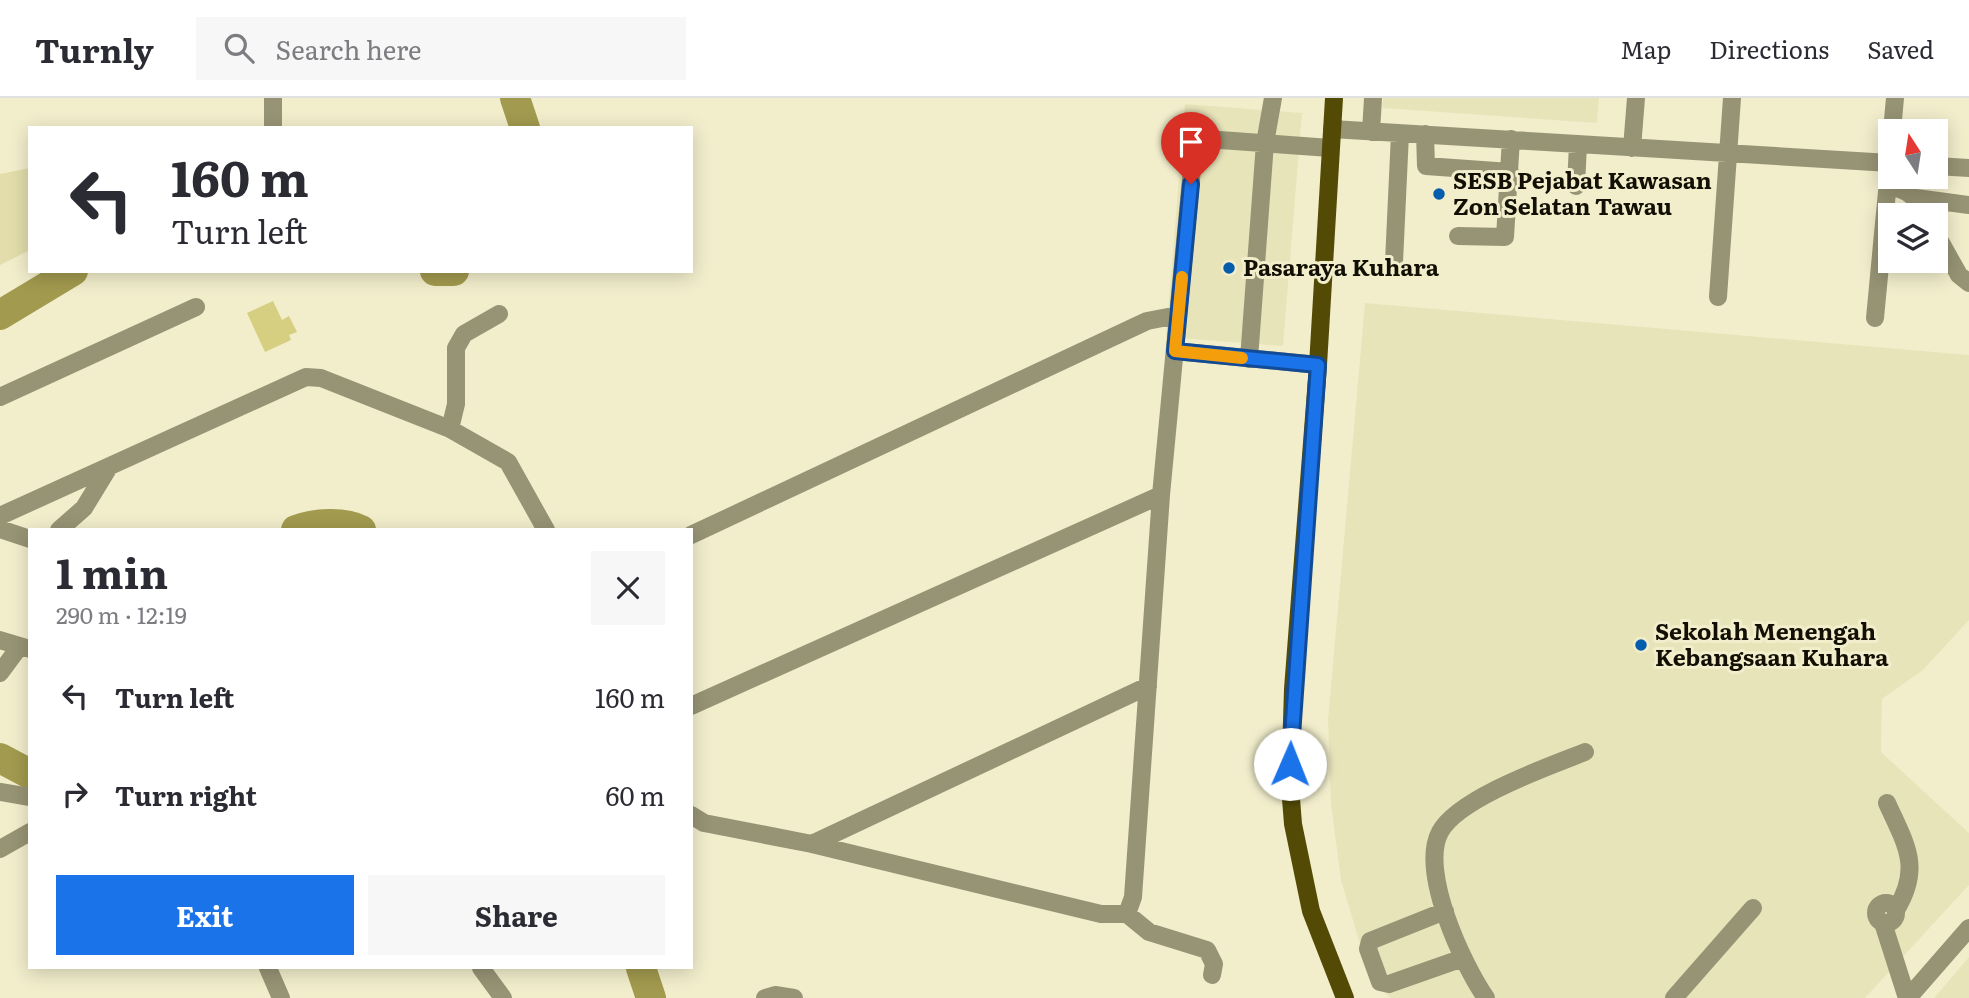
<!DOCTYPE html>
<meta charset="utf-8">
<style>
:root{--surface:#fff;--page:#f7f7f7;--text:#2b2b33;--muted:#7c7c81;--line:#e1e1e2;--accent:#1a73e8}
body{margin:0;font-family:Literata,serif;background:var(--page);color:var(--text);height:100vh;display:flex;flex-direction:column;font-size:26px;white-space:nowrap}
*{box-sizing:border-box;margin:0}
p{font-size:23px;color:var(--muted)}
.icon{flex:none;width:38px;height:38px;fill:none;stroke:currentColor;stroke-width:2;stroke-linecap:round;stroke-linejoin:round}
.map{position:relative;flex:1;overflow:hidden}
.panel{position:absolute;left:28px;top:430px;width:665px;height:441px;display:flex;flex-direction:column;background:var(--surface);border-radius:0px;box-shadow:0 4px 18px #0003}
.panel>*{flex:none}
.banner{position:absolute;left:28px;top:28px;width:665px;height:147px;border-radius:0px;box-shadow:0 4px 18px #0003;background:#fff;color:var(--text);overflow:hidden}
.needle{width:46px;rotate:348deg}
.controls{position:absolute;left:1878px;top:21px;display:grid;gap:14px}
.controls a{display:grid;place-items:center;width:70px;height:70px;border-radius:0px;background:var(--surface);box-shadow:0 4px 18px #0003;font-size:35px}
.pin{position:absolute;display:grid;place-items:center;width:60px;height:60px;color:#fff;margin:-72px -30px;border-radius:50% 50% 50% 0;rotate:-45deg;box-shadow:0 0 7px #0007}
.pin .icon{rotate:45deg}
.me{position:absolute;width:77px;margin:-38px;rotate:1deg;stroke-linejoin:round;filter:drop-shadow(0 0 5px #0008)}
.turn{display:flex;align-items:center;gap:24px;height:147px;padding:0 28px;font-size:32px}
.turn .icon{width:91px;height:91px;stroke-width:2.5}
.turn b{display:block;font-size:49px;line-height:60px}
.round{display:grid;place-items:center;flex:none;width:74px;height:74px;border-radius:0px;background:var(--page)}
.headline{display:flex;align-items:center;justify-content:space-between;height:119px;padding:0 28px}
h1{font-size:42px;font-weight:700;line-height:52px}
.button{display:flex;gap:14px;margin-top:auto;padding:14px 28px}
.button a{flex:1;height:80px;border-radius:0px;background:var(--accent);color:#fff;font-size:28px;font-weight:700;line-height:80px;text-align:center}
.button a+a{background:var(--page);color:var(--text)}
ul{padding:0;list-style:none}
li{display:flex;align-items:center;gap:21px;height:98px;padding:0 28px}
li div{flex:1}
li b{display:block;font-size:26px}
li em{font-style:normal}
header{display:flex;align-items:center;gap:42px;box-sizing:border-box;height:98px;padding:0 35px;background:var(--surface);border-bottom:2px solid var(--line)}
header strong{font-size:33px}
nav{display:flex;gap:38px;margin-inline-start:auto;font-size:24px}
.search{width:490px;height:63px;background:var(--page);display:flex;align-items:center;gap:18px;box-sizing:border-box;padding:0 24px;border-radius:0px;color:var(--muted);font-size:26px}
.map>svg:first-child{display:block}
.built{fill:#e8e4ba}
.green{fill:#e2ddaa}
.lines{fill:none;stroke-linecap:round;stroke-linejoin:round}
.river{stroke:#a29a4e;stroke-width:30}
.building{fill:#d6ce81}
.minor{stroke:#979475;stroke-width:18}
.major{stroke:#534b05;stroke-width:18}
.route-casing{stroke:#114b97;stroke-width:18}
.route{stroke:#1a73e8;stroke-width:12}
.slow{stroke:#f59e0b;stroke-width:12}
.poi-dot{fill:#065dab;stroke:#f2eecc;stroke-width:2.5}
.labels{text-anchor:middle;stroke-width:6;stroke-linejoin:round;paint-order:stroke}
.poi-label{font-size:23px;font-weight:bold;fill:#121005;stroke:#f2eecc;text-anchor:start}
</style>
<header>
<strong>Turnly</strong>
<div class="search"><svg class="icon" aria-label="search" viewBox="0 0 24 24"><circle cx="10" cy="10" r="6"/><path d="M15 15l6 6"/></svg>Search here</div>
<nav><a>Map</a><a>Directions</a><a>Saved</a></nav>
</header>
<div class="map">
<svg width="1969" height="900" viewBox="0 0 1969 900">
<rect width="100%" height="100%" fill="#f2eecc"/>
<path class="built" d="M1383,0H1599L1597,25L1382,10Z
M1185,6L1302,15L1283,248L1166,239Z
M1365,205L1969,257V522L1923,572L1882,601L1881,654L1969,735V787L1865,900H1391L1377,888L1360,846L1341,782L1331,706L1328,622Z
M1969,859V900H1934Z"/>
<path class="green" d="M30,70V152L0,167V76Z"/>
<g class="lines">
<path class="river" d="M515,0L525,30
M435,173H454
M0,217L73,173
M296,432C314,425 344,423 361,432
M0,660L30,676
M641,870L651,900"/>
</g>
<path class="building" d="M273,203L282,222L289,218L297,234L289,237L291,242L265,254L247,215Z"/>
<g class="lines">
<path class="minor" d="M273,0V30
M1332,31L1890,65
M1892,33L1895,0
M1371,34L1373,0
M1425,36L1426,68L1510,74
M1632,50L1636,0
M1936,68L1969,70
M1576,88L1578,46
M1888,88C1909,91 1916,100 1925,117
M1916,100L1969,107
M1936,136L1959,177L1969,185
M1458,138L1505,139L1511,41
M1394,164L1400,36
M1718,199L1732,0
M1875,220L1890,62
M1175,253L1318,267
M1249,261L1265,45L1273,0
M0,299L196,209
M450,331L456,306V250L464,236L499,216
M0,418L306,279L321,280L450,331L508,364L546,432
M0,431L30,441
M59,432L84,410L109,369
M691,437L1147,223L1178,217
M0,542L30,551
M0,575L20,548
M691,608L1161,397
M0,694L30,699
M1887,705C1906,747 1922,769 1896,812
M691,717L704,725L812,746L1101,816H1127L1149,834L1207,852L1214,866L1212,877
M812,746L1148,588
M0,751L30,734
M1876 815a10 10 0 1 1 20 0a10 10 0 1 1-20 0Z
M1445,813L1370,843L1368,851L1380,884L1389,886L1463,860
M1127,816L1133,799L1161,397L1193,60L1198,48L1206,41L1330,50
M1883,825L1907,900
M268,870L281,900
M481,870L503,900
M765,900L775,897L794,900
M1486,900C1463,867 1419,773 1440,734C1458,700 1550,668 1585,654
M1674,900L1753,810
M1908,900L1969,830"/>
<path class="major" d="M1334,0L1318,267L1293,591L1290,688L1293,726L1311,813L1345,900"/>
</g>
<g class="lines">
<defs>
<path id="route" d="M1191,86L1175,253L1318,267L1290,666"/>
</defs>
<use href="#route" class="route-casing"/>
<use href="#route" class="route"/>
<path class="slow" d="M1182,179L1175,253L1242,260"/>
</g>
<g class="poi-dot">
<circle cx="1439" cy="96" r="7"/>
<circle cx="1229" cy="170" r="7"/>
<circle cx="1641" cy="547" r="7"/>
</g>
<g class="labels">
<g class="poi-label">
<text x="1453" y="91">SESB Pejabat Kawasan<tspan x="1453" dy="26">Zon Selatan Tawau</tspan></text>
<text x="1243" y="178">Pasaraya Kuhara</text>
<text x="1655" y="542">Sekolah Menengah<tspan x="1655" dy="26">Kebangsaan Kuhara</tspan></text>
</g>
</g>
</svg>
<div class="controls">
<a><svg class="needle" viewBox="-14 -14 28 28"><path d="M0-13l5 13h-10z" fill="#e53935"/><path d="M0 13l5-13h-10z" fill="#7c7c81"/></svg></a>
<a><svg class="icon" aria-label="layers" viewBox="0 0 24 24"><path d="M12 4l9 5-9 5-9-5zM3 14l9 5 9-5"/></svg></a>
</div>
<div class="pin" style="left:1191px;top:86px;background:#d93025"><svg class="icon" aria-label="arrive" viewBox="0 0 24 24"><path d="M6 21V4h12l-3 4 3 4H6"/></svg></div>
<svg class="me" style="left:1290px;top:666px" viewBox="-20 -20 40 40"><circle r="19" fill="#fff"/><path d="M0-13L10 11 0 6-10 11z" fill="#1a73e8"/></svg>
<div class="banner">
<div class="turn"><svg class="icon" aria-label="left" viewBox="0 0 24 24"><path d="M17 20v-9H6M10 6l-5 5 5 5"/></svg><div><b>160 m</b>Turn left</div></div>
</div>
<section class="panel">
<div class="headline"><div><h1>1 min</h1><p>290 m · 12:19</p></div><a class="round"><svg class="icon" aria-label="close" viewBox="0 0 24 24"><path d="M6 6l12 12M18 6L6 18"/></svg></a></div>
<ul>
<li><svg class="icon" aria-label="left" viewBox="0 0 24 24"><path d="M17 20v-9H6M10 6l-5 5 5 5"/></svg><div><b>Turn left</b></div><em>160 m</em></li>
<li><svg class="icon" aria-label="right" viewBox="0 0 24 24"><path d="M7 20v-9h11M14 6l5 5-5 5"/></svg><div><b>Turn right</b></div><em>60 m</em></li>
</ul>
<div class="button"><a>Exit</a><a>Share</a></div>
</section>
</div>
